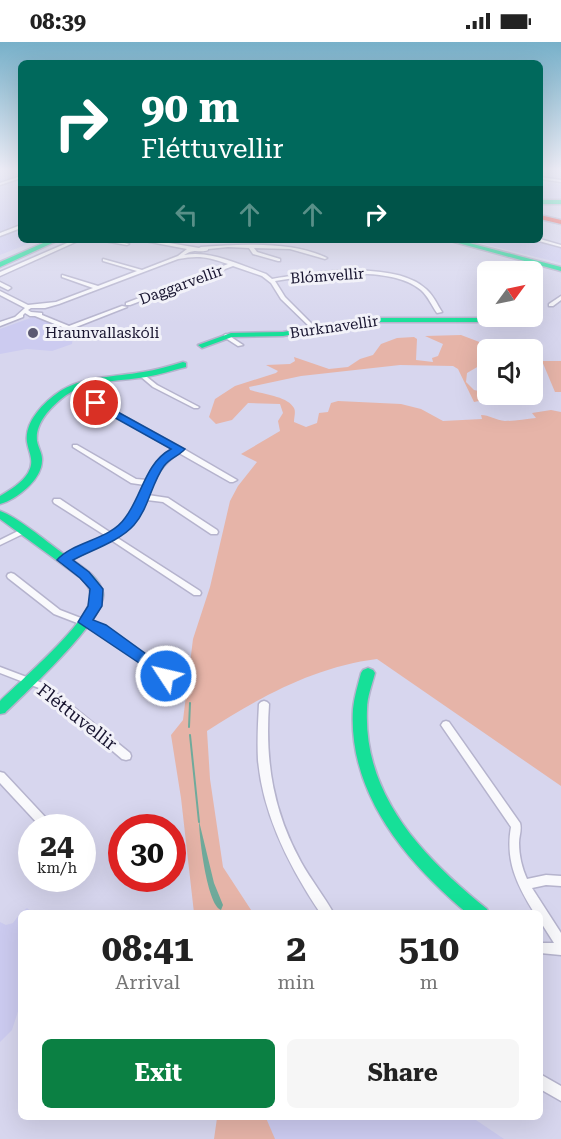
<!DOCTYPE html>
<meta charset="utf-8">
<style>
:root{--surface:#fff;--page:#f6f6f6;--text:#222;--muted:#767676;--accent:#0b8043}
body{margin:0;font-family:"Roboto Serif",serif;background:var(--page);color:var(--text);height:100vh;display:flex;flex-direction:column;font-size:22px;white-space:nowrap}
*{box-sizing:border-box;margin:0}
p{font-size:20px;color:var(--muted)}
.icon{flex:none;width:33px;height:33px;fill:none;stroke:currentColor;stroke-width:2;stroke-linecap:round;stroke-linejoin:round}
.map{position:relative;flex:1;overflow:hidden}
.details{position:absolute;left:18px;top:868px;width:525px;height:210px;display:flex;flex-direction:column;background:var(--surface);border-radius:9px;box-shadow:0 6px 24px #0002}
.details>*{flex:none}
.hud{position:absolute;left:18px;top:18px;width:525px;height:183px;border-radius:9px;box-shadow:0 6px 24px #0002;background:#00695c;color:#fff;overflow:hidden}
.needle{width:39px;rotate:57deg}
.controls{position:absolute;left:477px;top:219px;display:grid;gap:12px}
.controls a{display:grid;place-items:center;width:66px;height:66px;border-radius:9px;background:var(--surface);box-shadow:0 6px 24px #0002;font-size:30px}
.speed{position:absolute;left:18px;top:772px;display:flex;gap:12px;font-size:30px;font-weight:700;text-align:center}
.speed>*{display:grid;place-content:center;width:78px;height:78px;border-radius:50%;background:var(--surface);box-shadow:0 6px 24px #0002;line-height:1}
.speed small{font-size:15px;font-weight:400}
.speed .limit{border:9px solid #d22;background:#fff;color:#111}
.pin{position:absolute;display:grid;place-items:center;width:51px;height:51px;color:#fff;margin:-26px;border:3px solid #fff;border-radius:50%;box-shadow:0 2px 6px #0007}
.me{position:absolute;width:66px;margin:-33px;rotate:305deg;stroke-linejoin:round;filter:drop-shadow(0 0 4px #0008)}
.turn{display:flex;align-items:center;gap:21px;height:126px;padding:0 24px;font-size:27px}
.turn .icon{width:78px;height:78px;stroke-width:2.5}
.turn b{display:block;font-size:42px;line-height:51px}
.lanes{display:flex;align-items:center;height:57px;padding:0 24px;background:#0003;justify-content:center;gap:30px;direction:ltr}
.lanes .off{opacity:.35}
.eta{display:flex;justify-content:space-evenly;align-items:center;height:102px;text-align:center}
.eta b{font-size:36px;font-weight:700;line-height:42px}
.action{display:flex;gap:12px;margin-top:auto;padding:12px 24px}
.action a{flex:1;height:69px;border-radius:9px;background:var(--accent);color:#fff;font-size:24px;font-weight:700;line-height:69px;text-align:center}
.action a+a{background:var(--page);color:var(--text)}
.status{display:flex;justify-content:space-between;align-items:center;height:42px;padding:0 30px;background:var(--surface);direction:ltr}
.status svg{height:16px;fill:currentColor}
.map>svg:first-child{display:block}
.built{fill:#cccbf0}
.green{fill:#e6b4a8}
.water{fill:#6faa9b}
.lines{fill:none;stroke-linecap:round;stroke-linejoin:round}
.stream{stroke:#6faa9b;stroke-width:2}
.street-casing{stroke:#b5b3cd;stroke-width:3}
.fast-casing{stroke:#b5b3cd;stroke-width:3}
.jam-casing{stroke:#b5b3cd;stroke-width:3}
.street{fill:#f9f9fc;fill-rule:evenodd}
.fast{fill:#16e098;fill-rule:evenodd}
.jam{fill:#f24e42;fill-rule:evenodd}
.route{fill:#1a73e8;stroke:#114b97;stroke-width:1.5}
.poi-dot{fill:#5b5972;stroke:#f2f2f9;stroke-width:2}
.labels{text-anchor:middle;stroke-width:6;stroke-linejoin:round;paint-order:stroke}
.far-street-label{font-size:15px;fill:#181530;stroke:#f2f2f9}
.far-poi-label{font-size:15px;fill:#181530;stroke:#f2f2f9;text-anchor:start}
.street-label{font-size:18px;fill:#181530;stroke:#f2f2f9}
</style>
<div class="status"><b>08:39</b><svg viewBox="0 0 49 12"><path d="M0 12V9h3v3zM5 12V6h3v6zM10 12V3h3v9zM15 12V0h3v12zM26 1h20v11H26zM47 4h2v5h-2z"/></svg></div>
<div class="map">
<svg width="561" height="1097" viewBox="0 0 561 1097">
<rect width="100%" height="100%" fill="#d7d6ee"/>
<path class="built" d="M21,130V198H38L0,213V138Z
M540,138L561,143V158H540Z
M467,198H534L561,205V221Z
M36,274L73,294L72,302L52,309L27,307L0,312V287Z
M27,866L33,871L21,872V960L12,988L0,1000V880L6,883L13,881L21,870Z
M263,1076H473L504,1097H266Z"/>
<path class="green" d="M461,293L490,304L479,305L487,309V325L479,324L467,331L466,340L474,348L503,354L474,360L458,327L453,324L400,323L301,334L249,345L250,348C262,352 288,354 294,366C296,370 294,375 294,380L306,385L317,381L319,371L328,370L331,361L338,359L401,362L421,367L443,379L482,377L481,373C489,373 496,378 505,379C515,379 526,377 536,376L532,371L551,368L561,370V744L377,617C314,625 260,655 207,689L210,737L223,825L253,871H194L181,756L171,693L183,678L193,597L210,545L230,459L238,444L257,420L241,412L280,389L278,379L283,371L280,362L248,361L232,378L216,382L209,375L215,357L235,344L276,331L278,329L266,323L290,322L295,319L294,315L329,327L348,325L360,317L373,313L381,302L397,296L414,295L417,297L416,318L433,320L432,316L438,314L443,302L425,294Z
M542,319H561V350H555Z
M217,1076H266L275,1097H214Z"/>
<path class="water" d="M199,779L214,841L223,863L221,868C207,863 199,794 199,779Z"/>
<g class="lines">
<path class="stream" d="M189,685L190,661
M190,693L199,780"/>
<defs>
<path id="street" d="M21,134V136L0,143V141Z
M540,135L561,138V140L540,137Z
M21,183V186L0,194V191Z
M540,197L561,203V205L535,198Z
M74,198H80L0,234V230Z
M99,198H110L129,202L127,203Z
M140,198H151L199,206L201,205C239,202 293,199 327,216L325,217L290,207L254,206L257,210L280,217V219H278L253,212L249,206L228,205L208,207V208C199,212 196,205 184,213C211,208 240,223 266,232L272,237C310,230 395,218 426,247C433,253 437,262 442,270L437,271C432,264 428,254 421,248C390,222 313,233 275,239L285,255L316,286L313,288L281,257L271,241L262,234L233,224L130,263H126V261L228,222C208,215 199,213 178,217L59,262L45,266H31L28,268L31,270L42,271V273L69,284L122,264L127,265L71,287H67L35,274H30L25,271L23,273V275L0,284V280L15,275L25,266L0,253V249L28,263L56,260L93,246L62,235V233L98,244L137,229L103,219V217L142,228L178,214L187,207Z
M318,198H358L356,199H320Z
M0,240L10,245L11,246L8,248L0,244Z
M561,254V258L553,264H549V262Z
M226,292L228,293L243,303L238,304L224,295V293Z
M142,331L157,343L199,365L198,366H194L153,345L140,334L139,333Z
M96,359L182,406L237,438L233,440H230L179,411C162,422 155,435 148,453L168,456L217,488L218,490L217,492H211L163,460L147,458C140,473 130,485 116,495L200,549L201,551L200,553H194L111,498L67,520H64L60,518L106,494L54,461L53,459L54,457H60L111,491C129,478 137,463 145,443L131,441L73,405V403H77L136,437L147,438C153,425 162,416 174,408L94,362L93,361Z
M22,487H28L29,489L0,503V498Z
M11,531L14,532L60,568L104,585L169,632L171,634L169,636H163L98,589L54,572L8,536L7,534L8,532Z
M0,625L45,642L130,711L131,714L130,717L126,718L122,717L39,646L0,631Z
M264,659L267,660L269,662C265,720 273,769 301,820C311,838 324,854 334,872H321C290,826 263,774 258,718C257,699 258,681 259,662L261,660Z
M446,679L449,680L520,781C522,788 519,794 519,801C519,813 522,826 527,837L546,833L561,834V844L546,843L532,846L561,891V913L540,911V901H554L540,879V872H535C517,843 505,819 511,785L443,686L441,683L443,680Z
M0,730L4,731L47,777L48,780L47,783L43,784L39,783L0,741Z
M540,1032L561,1044V1059L540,1047Z"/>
<path id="fast" d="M540,158H561V162H540Z
M50,198H59L0,225V220Z
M447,198H458L561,225V229Z
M366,276H477L481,278L477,280H366L283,294L232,295L202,306L198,303L231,291L283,290Z
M183,320L186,321V325C173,328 159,333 146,335C117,340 85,337 61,357C49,367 35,382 37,399C38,405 42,411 42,417C43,437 17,457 0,462V454C10,448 22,441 28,431C35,419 29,412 27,400C24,379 46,358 62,348C86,334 115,335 143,330C156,328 170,324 183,320Z
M0,469C16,474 46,499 61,510C75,521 99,532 103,551C108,576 24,652 5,671L0,672V659C20,639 87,582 91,556C92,548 86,541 81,536L0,477Z
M368,626L373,628L375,631C372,643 367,655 367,667C363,754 424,816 487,867L489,872H468C406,820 348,752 353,667C354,655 358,643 361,631L363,628Z"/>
<path id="jam" d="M540,173L561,178V182L540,177Z"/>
</defs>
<use href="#street" class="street-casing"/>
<use href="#fast" class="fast-casing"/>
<use href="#jam" class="jam-casing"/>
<use href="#street" class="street"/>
<use href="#fast" class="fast"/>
<use href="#jam" class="jam"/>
</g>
<linearGradient id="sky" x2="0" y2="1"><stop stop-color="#77b0c9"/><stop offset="0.45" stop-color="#ededf7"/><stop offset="1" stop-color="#ededf7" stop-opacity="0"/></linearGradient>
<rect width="561" height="282" fill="url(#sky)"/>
<path class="route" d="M96,358L185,407C179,414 170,416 164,424C151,442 149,466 134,483C120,499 92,508 73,518L89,530L103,547L102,564L93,578L106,583L171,630L173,634L171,637L166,639L78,580L88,564L90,547L80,536L57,518C74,499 110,498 125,476C142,454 145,421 171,407L92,363V359Z"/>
<circle class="poi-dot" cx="33" cy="291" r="6"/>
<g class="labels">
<g class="far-street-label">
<text transform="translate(327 234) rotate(-4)" y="5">Blómvellir</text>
<text transform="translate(181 243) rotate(-20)" y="5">Daggarvellir</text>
<text transform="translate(334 285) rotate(-8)" y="5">Burknavellir</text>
</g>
<g class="far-poi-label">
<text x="45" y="296">Hraunvallaskóli</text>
</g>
<g class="street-label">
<text transform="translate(77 675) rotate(38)" y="6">Fléttuvellir</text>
</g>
</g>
</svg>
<div class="controls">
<a><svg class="needle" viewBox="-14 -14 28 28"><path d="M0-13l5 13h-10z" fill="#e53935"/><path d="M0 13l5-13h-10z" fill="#767676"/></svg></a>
<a><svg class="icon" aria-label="sound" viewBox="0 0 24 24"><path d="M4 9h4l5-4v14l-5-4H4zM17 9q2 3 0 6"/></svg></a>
</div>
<div class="speed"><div>24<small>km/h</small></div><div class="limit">30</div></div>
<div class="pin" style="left:96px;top:361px;background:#d93025"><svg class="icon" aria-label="arrive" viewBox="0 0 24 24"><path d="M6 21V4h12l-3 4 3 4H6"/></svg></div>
<svg class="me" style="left:166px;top:634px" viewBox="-20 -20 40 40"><circle r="17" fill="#1a73e8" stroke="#fff" stroke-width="3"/><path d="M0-11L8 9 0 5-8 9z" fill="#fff"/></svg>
<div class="hud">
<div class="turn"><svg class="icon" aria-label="right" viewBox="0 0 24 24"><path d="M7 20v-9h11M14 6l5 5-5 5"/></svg><div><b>90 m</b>Fléttuvellir</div></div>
<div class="lanes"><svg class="icon off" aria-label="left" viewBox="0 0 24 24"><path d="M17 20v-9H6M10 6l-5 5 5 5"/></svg><svg class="icon off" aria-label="ahead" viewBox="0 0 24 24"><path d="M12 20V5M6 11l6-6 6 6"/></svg><svg class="icon off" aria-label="ahead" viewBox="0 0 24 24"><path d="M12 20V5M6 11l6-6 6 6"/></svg><svg class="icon" aria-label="right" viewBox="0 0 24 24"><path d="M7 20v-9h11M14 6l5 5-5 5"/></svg></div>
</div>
<section class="details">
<div class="eta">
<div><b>08:41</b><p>Arrival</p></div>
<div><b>2</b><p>min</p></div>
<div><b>510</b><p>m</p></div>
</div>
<div class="action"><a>Exit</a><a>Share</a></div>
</section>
</div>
